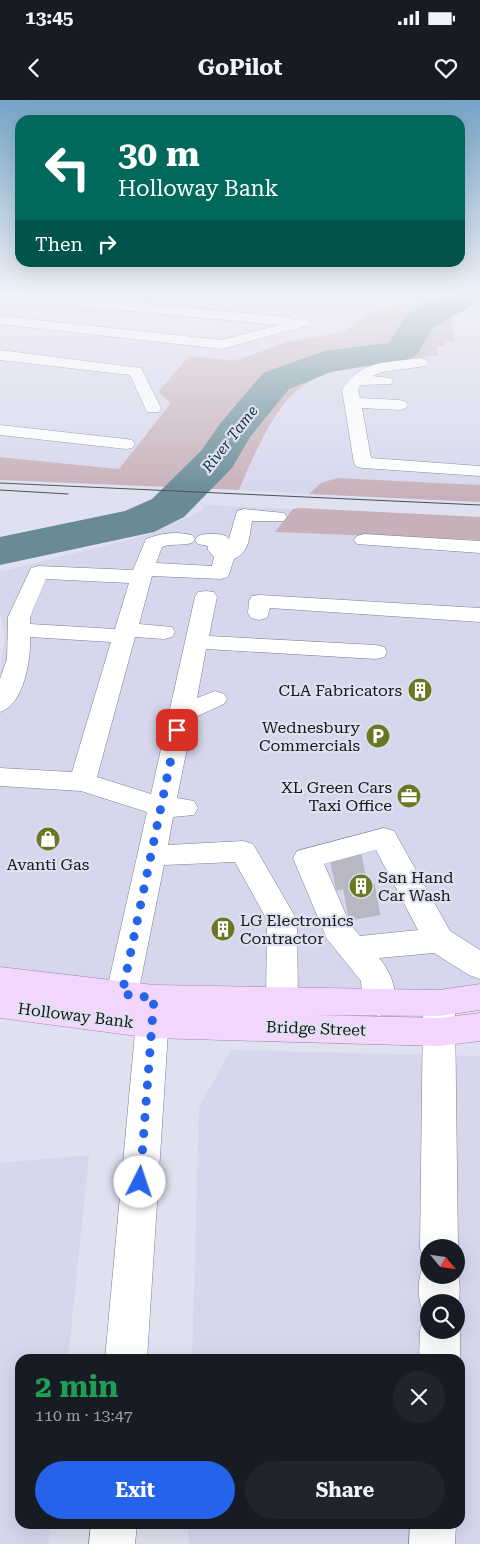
<!DOCTYPE html>
<meta charset="utf-8">
<style>
:root{--surface:#171b24;--page:#20242c;--text:#f1f3f6;--muted:#9ea1a6;--accent:#2563eb}
body{margin:0;font-family:"Roboto Serif",serif;background:var(--page);color:var(--text);height:100vh;display:flex;flex-direction:column;font-size:19px;white-space:nowrap}
*{box-sizing:border-box;margin:0}
p{font-size:16px;color:var(--muted)}
.icon{flex:none;width:28px;height:28px;fill:none;stroke:currentColor;stroke-width:2;stroke-linecap:round;stroke-linejoin:round}
.map{position:relative;flex:1;overflow:hidden}
.side{position:absolute;left:15px;top:1254px;width:450px;height:175px;display:flex;flex-direction:column;background:var(--surface);border-radius:15px;box-shadow:0 5px 20px #0002}
.side>*{flex:none}
.top-card{position:absolute;left:15px;top:15px;width:450px;height:152px;border-radius:15px;box-shadow:0 5px 20px #0002;background:#00695c;color:#fff;overflow:hidden}
.needle{width:32px;rotate:119deg}
.buttons{position:absolute;left:420px;top:1139px;display:grid;gap:10px}
.buttons a{display:grid;place-items:center;width:45px;height:45px;border-radius:50%;background:var(--surface);box-shadow:0 5px 20px #0002;font-size:25px}
.pin{position:absolute;display:grid;place-items:center;width:42px;height:42px;color:#fff;margin:-21px;border-radius:10px;box-shadow:0 2px 8px #0006}
.me{position:absolute;width:55px;margin:-28px;rotate:4deg;stroke-linejoin:round;filter:drop-shadow(0 0 4px #0008)}
.turn{display:flex;align-items:center;gap:18px;height:105px;padding:0 20px;font-size:22px}
.turn .icon{width:65px;height:65px;stroke-width:2.5}
.turn b{display:block;font-size:35px;line-height:42px}
.then{display:flex;align-items:center;height:48px;padding:0 20px;background:#0003;gap:10px;font-size:19px}
.round{display:grid;place-items:center;flex:none;width:52px;height:52px;border-radius:26px;background:var(--page)}
.head{display:flex;align-items:center;justify-content:space-between;height:85px;padding:0 20px}
h1{font-size:30px;font-weight:700;line-height:38px;color:#1e9e55}
.cta{display:flex;gap:10px;margin-top:auto;padding:10px 20px}
.cta a{flex:1;height:58px;border-radius:30px;background:var(--accent);color:#fff;font-size:20px;font-weight:700;line-height:58px;text-align:center}
.cta a+a{background:var(--page);color:var(--text)}
.status{display:flex;justify-content:space-between;align-items:center;height:35px;padding:0 25px;background:var(--surface);direction:ltr}
.status svg{height:14px;fill:currentColor}
header{display:flex;justify-content:space-between;align-items:center;height:65px;padding:0 20px;background:var(--surface);font-size:22px;font-weight:700}
.map>svg:first-child{display:block}
.built{fill:#d6d7ed;fill-rule:evenodd}
.green{fill:#c7b0b9}
.lines{fill:none;stroke-linecap:round;stroke-linejoin:round}
.river{fill:#688b96;fill-rule:evenodd}
.minor-tunnel{stroke:#b8b8c5;stroke-width:32;stroke-dasharray:32 16;stroke-linecap:butt}
.minor-casing{stroke:#7e7e8b;stroke-width:1}
.major-casing{stroke:#a081ac;stroke-width:1}
.minor{fill:#fff;fill-rule:evenodd}
.major{fill:#f3d6fc;fill-rule:evenodd}
.tram{stroke:#4c4d54;stroke-width:1}
.route{stroke:#2563eb;stroke-width:9;stroke-dasharray:0 16.2}
.labels{text-anchor:middle;stroke-width:4.5;stroke-linejoin:round;paint-order:stroke}
.far-water-label{font-size:15px;font-style:italic;fill:#0f333d;stroke:#e0e1f0}
.poi-label{font-size:16px;fill:#16161b;stroke:#e0e1f0;text-anchor:end}
.street-label{font-size:16px;fill:#16161b;stroke:#e0e1f0}
</style>
<div class="status"><b>13:45</b><svg viewBox="0 0 49 12"><path d="M0 12V9h3v3zM5 12V6h3v6zM10 12V3h3v9zM15 12V0h3v12zM26 1h20v11H26zM47 4h2v5h-2z"/></svg></div>
<header><svg class="icon" aria-label="back" viewBox="0 0 24 24"><path d="M15 5l-7 7 7 7"/></svg>GoPilot<svg class="icon" aria-label="heart" viewBox="0 0 24 24"><path d="M12 20l-8-8c-3-5 5-10 8-4 3-6 11-1 8 4z"/></svg></header>
<div class="map">
<svg width="480" height="1444" viewBox="0 0 480 1444">
<rect width="100%" height="100%" fill="#e0e1f0"/>
<path class="built" d="M328,193L372,211L344,232L290,241L177,296L119,369L0,357V194Z
M480,204V385L337,378L321,383L309,394L239,390L254,351L291,296L299,288L327,274L354,266L396,264L424,255L437,256V246L444,241H455L450,211Z
M204,405L293,409L276,432L480,440V897L0,880V572L5,535L0,514V472L147,435L201,411Z
M231,950L480,956V1444H189L187,1424H460V1259H192L199,1007ZM429,1148H456V1175H429ZM429,1202H456V1230H429Z
M89,1055L68,1259H20V1424H51L48,1444H0V1063Z"/>
<path class="green" d="M439,193H480V204L450,211L455,242L445,241V246H437L438,256C422,255 412,261 397,264C382,267 366,263 351,266C334,270 313,278 299,289C274,308 251,361 239,390L0,380V357L119,369L171,303L158,292L189,256L234,261L290,241L344,232L372,211Z
M337,378L480,385V402L309,394L321,383Z
M300,408L480,417V440L275,432L293,409Z"/>
<g class="lines">
<path class="river" d="M447,193H480V201L432,228L417,255L409,259L331,272L289,289L250,337L232,368L184,417L154,432L0,465V437L125,411L152,399L201,351L219,325L263,273L324,251L389,243L406,215Z"/>
<path class="minor-tunnel" d="M333,775L375,766
M346,805L390,797"/>
<defs>
<path id="minor" d="M0,193H28L287,217L294,220L304,218L311,222L309,225L222,249L0,224V216L222,240L279,225L0,199Z
M0,250L141,268L161,308L159,312H147L130,275L0,260Z
M421,258L426,260L429,263L426,266L382,272L372,276L391,278L393,281L391,284L361,285L358,290L360,298L400,300L406,302L408,305L406,308L400,310L362,308L371,358L480,366V376L363,368L357,367L354,363L342,290C361,259 387,263 421,258Z
M0,325L126,339L132,340L135,344L132,348L126,349L0,335Z
M244,409L284,413L287,417L284,421H252C249,437 250,452 234,459L228,477L221,479L152,476L139,524L172,527L175,532L172,537L164,539L135,537L97,677L151,694L195,497L198,492L206,491L214,492L217,497L209,536L376,545L384,547L387,552L384,557L376,559L206,549L197,598L215,591L224,594L227,599L224,604L193,618L177,698L194,701L198,708L194,715L173,717L168,745L243,741L253,744L297,820L298,901L293,910L282,914L271,910L266,901L267,820L235,762L164,765L138,894L133,903L122,907L111,903L106,894L147,712L81,691L0,686V668L72,672L111,542L30,537C31,559 24,605 0,612V579L7,559L8,517L31,468L38,466L133,470L146,439C162,433 175,431 192,435L195,439L192,443C182,446 172,443 162,447L156,463L212,466L214,457L208,450V446L198,444L195,440L198,436C207,433 217,433 226,436L229,439L237,411ZM46,479L129,483L115,529L30,524V517Z
M364,434L480,441V453L357,444L354,440L357,436Z
M260,495L480,508V522L270,508L267,518L259,520L251,518L248,513L249,501L252,496Z
M384,728L394,731L450,831L480,850V879L469,875L434,853L379,858C392,873 400,894 390,912L379,916L368,912L363,903L361,881L327,839L293,758L297,751ZM376,750L418,830L360,836L350,824L324,764Z
M154,887L165,891L170,900L147,1259H105L138,900L143,891Z
M439,896L450,900L455,910L458,1148L456,1153V1148H429V1175H456V1169C461,1180 461,1198 456,1209V1202H429V1230H456V1220L460,1230V1261V1259H419L420,1230L425,1216C416,1198 417,1179 425,1161L420,1148L423,910L428,900Z
M91,1424H137L135,1444H89Z
M410,1424H456L455,1444H409Z"/>
<path id="major" d="M0,867L154,885L439,890L480,884V910L439,916L313,915L439,918L480,913V941L439,946L152,938L0,918Z"/>
</defs>
<use href="#minor" class="minor-casing"/>
<use href="#major" class="major-casing"/>
<use href="#minor" class="minor"/>
<use href="#major" class="major"/>
<path class="tram" d="M0,383L480,405
M0,390L68,394"/>
</g>
<linearGradient id="sky" x2="0" y2="1"><stop stop-color="#75a4c7"/><stop offset="0.49" stop-color="#f1f2f8"/><stop offset="1" stop-color="#f1f2f8" stop-opacity="0"/></linearGradient>
<rect width="480" height="396" fill="url(#sky)"/>
<g class="lines">
<path class="route" d="M140,1082L154,898L122,894L177,630"/>
</g>
<defs>
<symbol id="building-disc" viewBox="-11 -11 22 22"><circle r="9.5" fill="#6a7723" stroke="#e0e1f0"/><path d="M-4-6H4V6H1V3H-1V6H-4ZM-2.5-4.3h1.7v1.8h-1.7ZM.8-4.3h1.7v1.8H.8ZM-2.5-1h1.7V.8h-1.7ZM.8-1h1.7V.8H.8Z" fill="#fff"/></symbol>
<symbol id="parking-disc" viewBox="-11 -11 22 22"><circle r="9.5" fill="#6a7723" stroke="#e0e1f0"/><path d="M-3.5-5.5H1a3.5 3.5 0 0 1 0 7H-1V5.5H-3.5ZM-1-3.4V-.6H.8a1.4 1.4 0 0 0 0-2.8Z" fill="#fff"/></symbol>
<symbol id="office-disc" viewBox="-11 -11 22 22"><circle r="9.5" fill="#6a7723" stroke="#e0e1f0"/><path d="M-6-3h4V-5.5h4V-3h4V5H-6ZM-1-4.5V-3h2v-1.5ZM-6 0V1H6V0Z" fill="#fff"/></symbol>
<symbol id="shop-disc" viewBox="-11 -11 22 22"><circle r="9.5" fill="#6a7723" stroke="#e0e1f0"/><path d="M-5-2.5h2.3a2.7 3.5 0 0 1 5.4 0H5L5.5 6h-11ZM-1.5-2.5h3a1.5 2.3 0 0 0-3 0Z" fill="#fff"/></symbol>
</defs>
<g fill-rule="evenodd">
<use href="#building-disc" x="406" y="576" width="28" height="28"/>
<use href="#parking-disc" x="364" y="622" width="28" height="28"/>
<use href="#office-disc" x="395" y="682" width="28" height="28"/>
<use href="#shop-disc" x="34" y="725" width="28" height="28"/>
<use href="#building-disc" x="347" y="772" width="28" height="28"/>
<use href="#building-disc" x="209" y="815" width="28" height="28"/>
</g>
<g class="labels">
<g class="far-water-label">
<text transform="translate(230 339) rotate(-52)" y="5">River Tame</text>
</g>
<g class="poi-label">
<text x="402" y="596">CLA Fabricators</text>
<text x="360" y="633">Wednesbury<tspan x="360" dy="18">Commercials</tspan></text>
<text x="392" y="693">XL Green Cars<tspan x="392" dy="18">Taxi Office</tspan></text>
<text x="48" y="770" text-anchor="middle">Avanti Gas</text>
<text x="378" y="783" text-anchor="start">San Hand<tspan x="378" dy="18">Car Wash</tspan></text>
<text x="240" y="826" text-anchor="start">LG Electronics<tspan x="240" dy="18">Contractor</tspan></text>
</g>
<g class="street-label">
<text transform="translate(76 915) rotate(7)" y="6">Holloway Bank</text>
<text transform="translate(316 928) rotate(2)" y="6">Bridge Street</text>
</g>
</g>
</svg>
<div class="buttons">
<a><svg class="needle" viewBox="-14 -14 28 28"><path d="M0-13l5 13h-10z" fill="#e53935"/><path d="M0 13l5-13h-10z" fill="#9ea1a6"/></svg></a>
<a><svg class="icon" aria-label="search" viewBox="0 0 24 24"><circle cx="10" cy="10" r="6"/><path d="M15 15l6 6"/></svg></a>
</div>
<div class="pin" style="left:177px;top:630px;background:#d93025"><svg class="icon" aria-label="arrive" viewBox="0 0 24 24"><path d="M6 21V4h12l-3 4 3 4H6"/></svg></div>
<svg class="me" style="left:140px;top:1082px" viewBox="-20 -20 40 40"><circle r="19" fill="#fff"/><path d="M0-13L10 11 0 6-10 11z" fill="#2563eb"/></svg>
<div class="top-card">
<div class="turn"><svg class="icon" aria-label="left" viewBox="0 0 24 24"><path d="M17 20v-9H6M10 6l-5 5 5 5"/></svg><div><b>30 m</b>Holloway Bank</div></div>
<div class="then">Then<svg class="icon" aria-label="right" viewBox="0 0 24 24"><path d="M7 20v-9h11M14 6l5 5-5 5"/></svg></div>
</div>
<section class="side">
<div class="head"><div><h1>2 min</h1><p>110 m · 13:47</p></div><a class="round"><svg class="icon" aria-label="close" viewBox="0 0 24 24"><path d="M6 6l12 12M18 6L6 18"/></svg></a></div>
<div class="cta"><a>Exit</a><a>Share</a></div>
</section>
</div>
